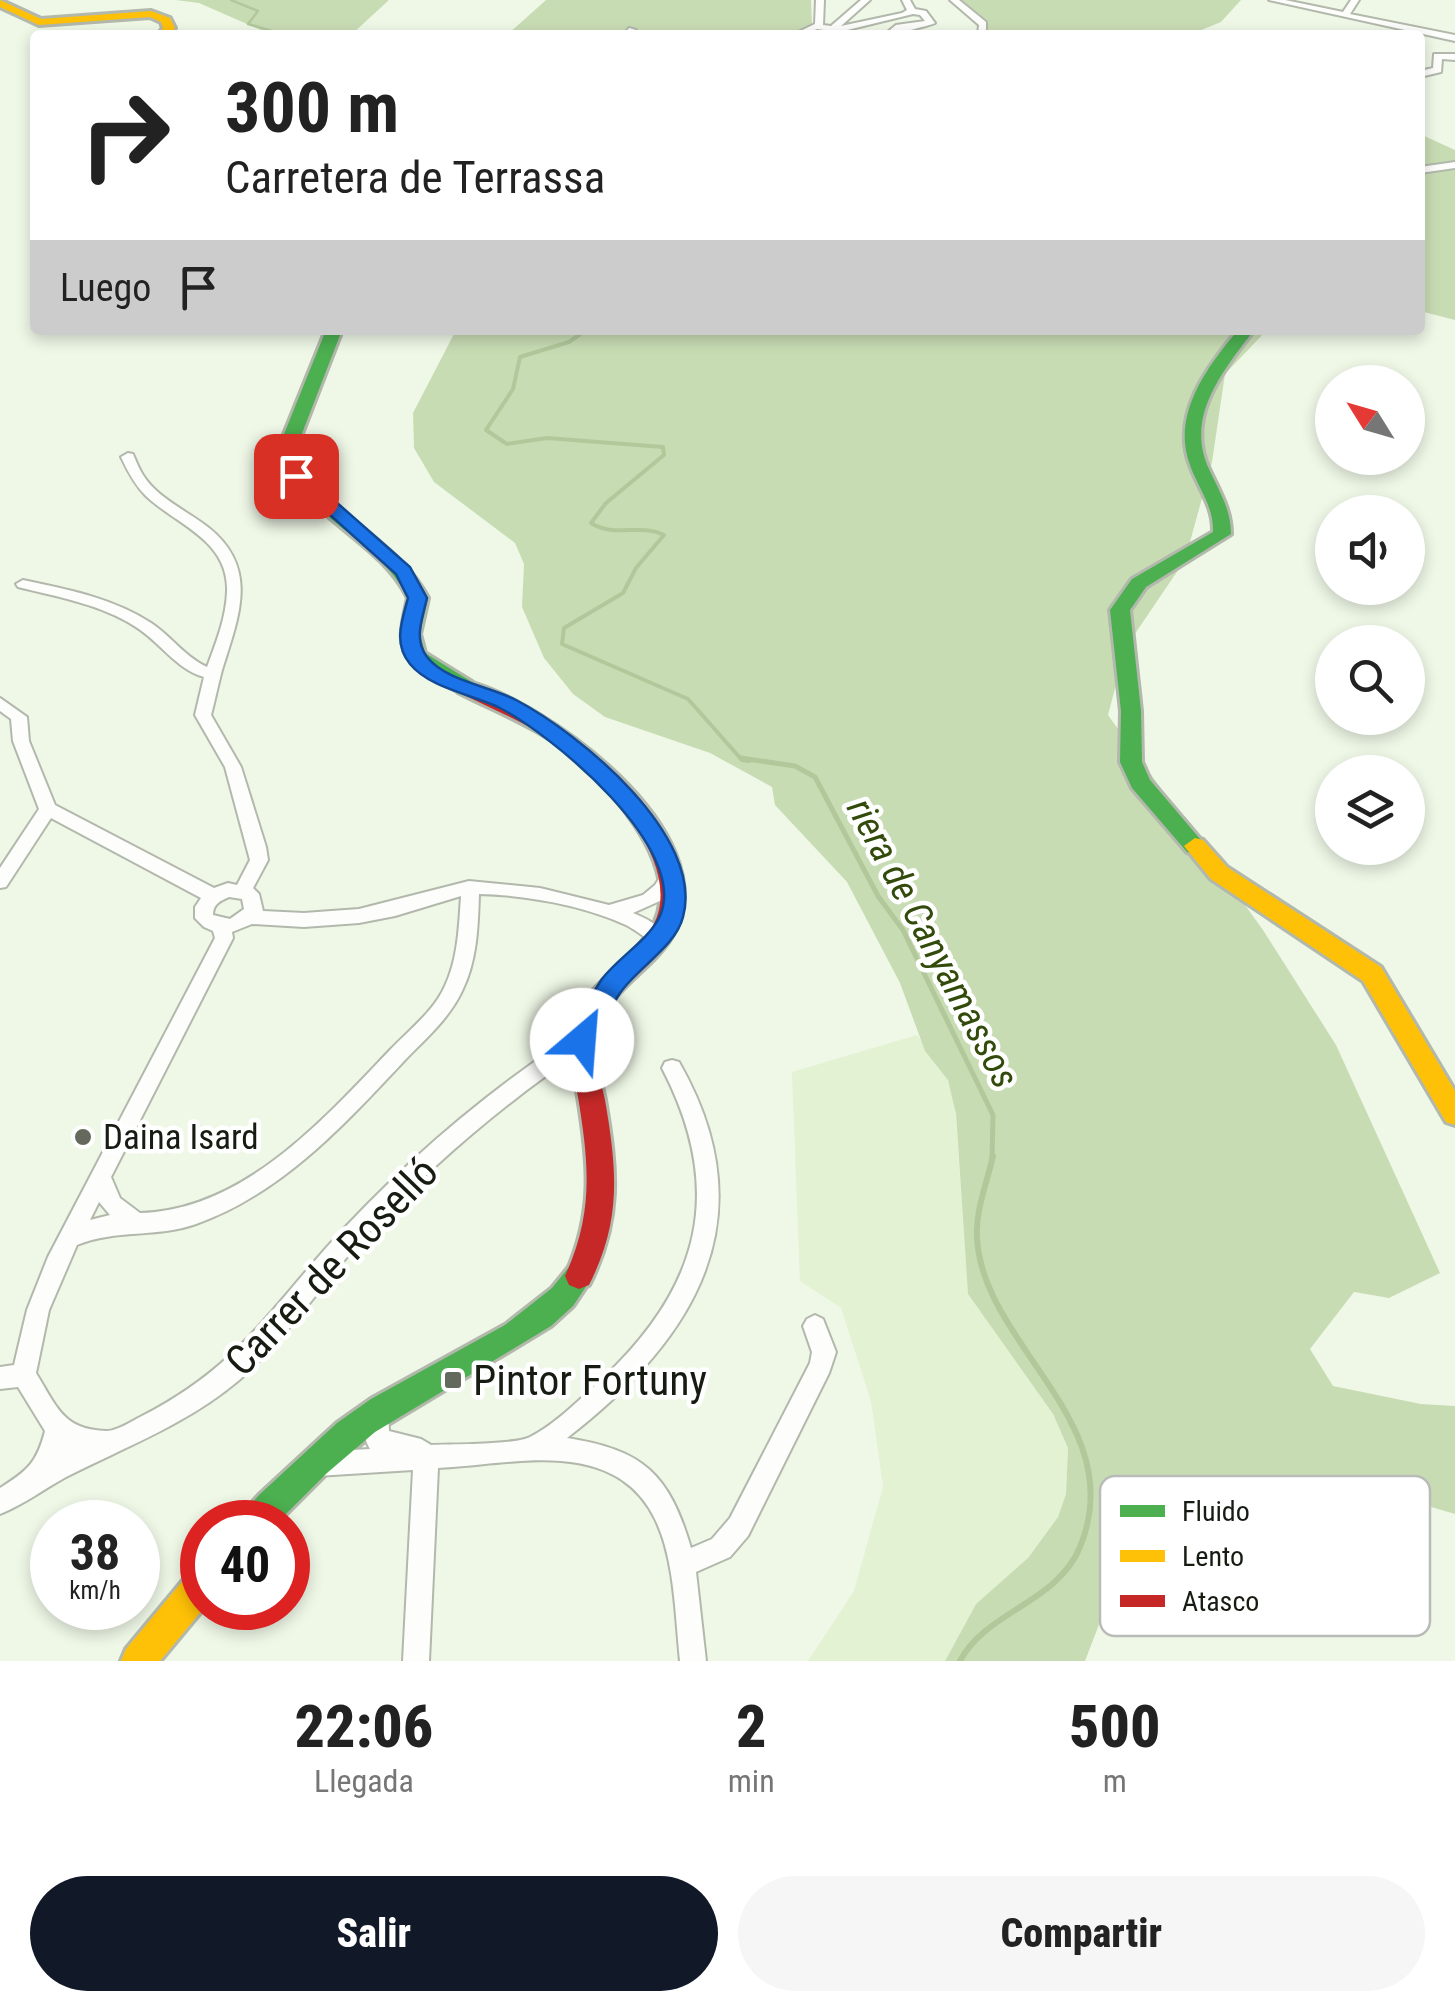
<!DOCTYPE html>
<html lang="es">
<meta charset="utf-8">
<style>
:root{--surface:#fff;--page:#f6f6f6;--text:#222;--muted:#767676;--accent:#111827}
body{margin:0;font-family:"Roboto Condensed",sans-serif;background:var(--page);color:var(--text);height:100vh;display:flex;flex-direction:column;font-size:38px;white-space:nowrap}
*{box-sizing:border-box;margin:0}
p{font-size:32px;color:var(--muted)}
.icon{flex:none;width:55px;height:55px;fill:none;stroke:currentColor;stroke-width:2;stroke-linecap:round;stroke-linejoin:round}
.map{position:relative;height:1661px;overflow:hidden}
.side{display:flex;flex-direction:column;background:var(--surface);flex:1}
.side>*{flex:none}
.banner{position:absolute;left:30px;top:30px;width:1395px;height:305px;border-radius:10px;box-shadow:0 5px 15px #0003;background:#fff;color:var(--text);overflow:hidden}
.needle{width:65px;rotate:307deg}
.tools{position:absolute;left:1315px;top:365px;display:grid;gap:20px}
.tools a{display:grid;place-items:center;width:110px;height:110px;border-radius:50%;background:var(--surface);box-shadow:0 5px 15px #0003;font-size:50px}
.speed{position:absolute;left:30px;top:1500px;display:flex;gap:20px;font-size:50px;font-weight:700;text-align:center}
.speed>*{display:grid;place-content:center;width:130px;height:130px;border-radius:50%;background:var(--surface);box-shadow:0 5px 15px #0003;line-height:1}
.speed small{font-size:25px;font-weight:400}
.speed .limit{border:15px solid #d22;background:#fff;color:#111}
.pin{position:absolute;display:grid;place-items:center;width:85px;height:85px;color:#fff;margin:-42px;border-radius:20px;box-shadow:0 5px 15px #0006}
.me{position:absolute;width:110px;margin:-55px;rotate:27deg;stroke-linejoin:round;filter:drop-shadow(0 0 8px #0008)}
.turn{display:flex;align-items:center;gap:35px;height:210px;padding:0 30px;font-size:45px}
.turn .icon{width:130px;height:130px;stroke-width:2.5}
.turn b{display:block;font-size:70px;line-height:85px}
.then{display:flex;align-items:center;height:95px;padding:0 30px;background:#0003;gap:20px;font-size:38px}
.eta{display:flex;justify-content:space-evenly;align-items:center;height:170px;text-align:center}
.eta b{font-size:60px;font-weight:800;line-height:70px}
.cta{display:flex;gap:20px;margin-top:auto;padding:20px 30px}
.cta a{flex:1;height:115px;border-radius:60px;background:var(--accent);color:#fff;font-size:40px;font-weight:800;line-height:115px;text-align:center}
.cta a+a{background:var(--page);color:var(--text)}
.map>svg:first-child{display:block}
.green{fill:#e2f2d2}
.forest{fill:#c8dcb4}
.lines{fill:none;stroke-linecap:round;stroke-linejoin:round}
.stream-far3{stroke:#b2c89b;stroke-width:2.5}
.stream-far2{stroke:#b2c89b;stroke-width:4}
.stream-far1{stroke:#b2c89b;stroke-width:5}
.stream{stroke:#b2c89b;stroke-width:6}
.street-casing{stroke:#b2b8ac;stroke-width:4}
.fast-casing{stroke:#b2b8ac;stroke-width:6}
.slow-casing{stroke:#b2b8ac;stroke-width:6}
.jam-casing{stroke:#b2b8ac;stroke-width:6}
.street{fill:#fdfefb;fill-rule:evenodd}
.fast{fill:#4caf50;fill-rule:evenodd}
.slow{fill:#ffc107;fill-rule:evenodd}
.jam{fill:#c62828;fill-rule:evenodd}
.route{fill:#1a73e8;stroke:#114b97;stroke-width:2.5}
.poi-dot{fill:#63695d;stroke:#fff;stroke-width:4}
.labels{text-anchor:middle;stroke-width:9;stroke-linejoin:round;paint-order:stroke}
.poi-label{font-size:35px;fill:#171c12;stroke:#fff;text-anchor:start}
.water-label{font-size:38px;font-style:italic;fill:#324b0b;stroke:#fff}
.near-street-label{font-size:42px;fill:#171c12;stroke:#fff}
.near-poi-label{font-size:42px;fill:#171c12;stroke:#fff;text-anchor:start}
.key{fill:#fff;stroke:#b9bbb8;stroke-width:2.5}
.key-label{font-size:28px;fill:#171c12}
</style>
<div class="map">
<svg width="1455" height="1661" viewBox="0 0 1455 1661">
<rect width="100%" height="100%" fill="#eff8e7"/>
<path class="green" d="M917,1035L948,1080L955,1106L968,1294L1053,1414L1068,1448L1066,1494L1058,1517L1028,1558L976,1604L945,1661H808L854,1591L883,1487L871,1401L841,1308L800,1281L792,1072Z"/>
<path class="forest" d="M176,0H389L351,35H272L199,3Z
M546,0H811L812,25L790,35H507Z
M962,0H1241L1221,22L1189,35H988L986,20Z
M1420,134L1455,150V320L1420,311Z
M456,330H1267L1225,374L1212,462L1185,560L1126,647L1108,715L1263,930L1336,1045L1440,1273L1389,1298L1354,1292L1310,1349L1333,1386L1421,1404L1455,1406V1514L1336,1479L1133,1536L1085,1661H945L976,1604L1028,1558L1058,1517L1066,1494L1068,1448L1053,1414L968,1294L956,1114L948,1080L925,1051L900,983L847,882L775,805L772,787L710,753L605,717L573,694L544,658L522,607L524,564L515,543L434,482L414,448L413,413Z"/>
<g class="lines">
<path class="stream-far3" d="M231,0L258,11L248,24L286,35"/>
<path class="stream-far2" d="M586,330L569,342L520,357L513,389L486,430L507,444L547,438L663,447L664,455L606,503L591,523C614,538 640,523 664,535L636,568L623,593L564,628L562,644L688,699L742,760L749,761"/>
<path class="stream-far1" d="M741,758L795,766L815,777L878,896L903,930L993,1115L992,1159"/>
<path class="stream" d="M960,1661C986,1611 1057,1603 1080,1547C1131,1423 984,1347 977,1239C975,1211 987,1183 993,1156"/>
<defs>
<path id="street" d="M816,0H824L823,25L831,26L861,0H870L841,26L902,13L907,10L902,0H910L915,9L926,11L935,23C929,26 890,35 884,35L896,25L925,21L920,15L913,14L839,32L817,29L803,35H792L815,24Z
M950,0H959L986,22V35H978L979,25Z
M1269,0H1285L1343,12L1351,0H1359L1350,14L1455,35V41Z
M629,28L636,30L633,35H624Z
M1434,54H1455V60L1442,59L1441,72L1420,77V71L1433,68Z
M1455,162V168L1420,173V167Z
M128,453L133,454C136,461 139,469 143,475C158,499 188,511 209,528C260,569 238,618 222,670C218,685 215,700 211,715L241,767L266,847L268,860L253,888L259,894L263,911L304,913L359,909L469,881L540,888L609,905L643,895L655,885L666,868H678L681,873L662,900L633,913C647,919 660,925 668,938L666,943L659,945C647,940 638,931 626,925C582,905 526,895 479,894C478,927 477,961 462,991C449,1019 425,1039 404,1061C344,1125 281,1194 196,1224C157,1238 116,1229 77,1245L49,1310L36,1373C57,1407 63,1430 107,1431C117,1431 132,1421 142,1416C230,1371 263,1320 326,1248C353,1218 382,1189 412,1161C463,1114 517,1072 575,1034L582,1032L589,1034L592,1040L589,1046C509,1099 435,1162 369,1232C324,1280 288,1338 238,1381C187,1424 125,1447 66,1477C44,1489 23,1505 0,1514V1488C27,1471 37,1463 45,1431L18,1387L0,1389V1367L14,1365L27,1310L48,1257L215,938L213,931L204,927L195,918V907L201,898L51,818L6,887L0,888V868L39,809L13,741L11,719L0,711V698L27,717L29,741L55,805L214,888L228,883L237,885L250,860L225,767L195,715L204,677C176,669 160,642 136,627C100,604 58,597 18,587L16,584L23,580C66,589 113,598 151,623C171,636 185,657 207,667C216,643 226,618 227,592C229,540 178,526 146,496C135,485 128,472 121,457ZM461,896C459,926 458,959 445,986C434,1011 409,1030 390,1050C323,1120 244,1210 140,1213L120,1198L111,1177L233,938L232,932L252,924L304,927L359,923L395,916ZM229,897L242,899L244,909L230,919L213,915C213,904 220,901 229,897ZM99,1202L110,1215L90,1220Z
M672,1060L679,1062C769,1219 695,1339 567,1438C644,1450 669,1474 691,1548L712,1539L730,1518L810,1363L812,1352L803,1326L807,1319L815,1315L823,1319L836,1352L829,1373L748,1536L730,1557L696,1572L706,1661H680C671,1572 676,1470 561,1461C521,1458 478,1466 438,1468L429,1661H403L413,1470L317,1476L308,1472L305,1464L308,1456L317,1452L370,1449C362,1437 362,1417 368,1404L376,1401L384,1404L388,1412L389,1431L421,1439L431,1445C451,1444 515,1445 530,1437C556,1424 581,1398 602,1379C700,1287 726,1191 662,1068L665,1062Z"/>
<path id="fast" d="M326,330H342L296,449C317,514 394,534 428,598L420,634L425,653L472,682L475,687L472,692C460,694 453,689 443,682C398,653 396,651 408,598C378,537 300,517 278,449Z
M1238,330H1254C1224,370 1184,416 1209,469C1219,491 1231,509 1231,534L1146,587L1130,610L1141,711L1142,762L1150,780L1206,846L1195,854L1187,852L1132,788L1120,762L1121,711L1110,610L1132,579L1213,532C1214,506 1198,488 1190,465C1171,415 1207,367 1238,330Z
M579,1263L589,1267L593,1276L573,1306L551,1326L375,1432L327,1473L278,1522H240L245,1511L259,1495L337,1423L371,1399L505,1325L552,1288L569,1267Z"/>
<path id="slow" d="M0,0L41,19L151,11L170,18L175,28L170,35H158L163,28L161,22L150,17L39,25L0,7Z
M1195,838L1203,840L1227,867L1381,967L1455,1091V1125L1446,1122L1363,981L1211,879L1184,846Z
M202,1567L204,1608L160,1661H121L126,1649L190,1572Z"/>
<path id="jam" d="M465,681C547,702 725,832 675,931C654,972 601,991 595,1040C593,1060 601,1080 605,1100C617,1170 622,1220 589,1285L579,1289L569,1285L565,1276C594,1213 589,1164 578,1097C575,1080 568,1062 569,1045C572,989 625,971 651,929C690,866 600,774 553,741C523,721 489,708 458,692L455,687Z"/>
</defs>
<use href="#street" class="street-casing"/>
<use href="#fast" class="fast-casing"/>
<use href="#slow" class="slow-casing"/>
<use href="#jam" class="jam-casing"/>
<use href="#street" class="street"/>
<use href="#fast" class="fast"/>
<use href="#slow" class="slow"/>
<use href="#jam" class="jam"/>
</g>
<path class="route" d="M290,472H302L410,567L427,598C423,617 413,639 427,657C446,681 489,686 516,700C579,733 705,836 683,917C676,946 637,968 620,993C609,1009 601,1029 592,1047L582,1050L570,1040C580,1020 589,998 602,979C618,958 647,941 659,918C693,850 550,733 498,707C470,694 430,688 410,664C393,644 402,620 408,598L396,574L290,479Z"/>
<g class="poi-dot">
<circle cx="83" cy="1137" r="10"/>
<rect x="443" y="1370" width="20" height="20" rx="5"/>
</g>
<g class="labels">
<g class="poi-label">
<text x="103" y="1149">Daina Isard</text>
</g>
<g class="water-label">
<text transform="translate(933 943) rotate(62)" y="13">riera de Canyamassos</text>
</g>
<g class="near-street-label">
<text transform="translate(331 1266) rotate(-46)" y="15">Carrer de Roselló</text>
</g>
<g class="near-poi-label">
<text x="473" y="1395">Pintor Fortuny</text>
</g>
</g>
<rect x="1100" y="1476" width="330" height="160" rx="15" class="key"/>
<rect x="1120" y="1505" width="45" height="12" fill="#4caf50"/>
<rect x="1120" y="1550" width="45" height="12" fill="#ffc107"/>
<rect x="1120" y="1595" width="45" height="12" fill="#c62828"/>
<g class="key-label">
<text x="1182" y="1521">Fluido</text>
<text x="1182" y="1566">Lento</text>
<text x="1182" y="1611">Atasco</text>
</g>
</svg>
<div class="tools">
<a><svg class="needle" viewBox="-14 -14 28 28"><path d="M0-13l5 13h-10z" fill="#e53935"/><path d="M0 13l5-13h-10z" fill="#767676"/></svg></a>
<a><svg class="icon" aria-label="sound" viewBox="0 0 24 24"><path d="M4 9h4l5-4v14l-5-4H4zM17 9q2 3 0 6"/></svg></a>
<a><svg class="icon" aria-label="search" viewBox="0 0 24 24"><circle cx="10" cy="10" r="6"/><path d="M15 15l6 6"/></svg></a>
<a><svg class="icon" aria-label="layers" viewBox="0 0 24 24"><path d="M12 4l9 5-9 5-9-5zM3 14l9 5 9-5"/></svg></a>
</div>
<div class="speed"><div>38<small>km/h</small></div><div class="limit">40</div></div>
<div class="pin" style="left:296px;top:476px;background:#d93025"><svg class="icon" aria-label="arrive" viewBox="0 0 24 24"><path d="M6 21V4h12l-3 4 3 4H6"/></svg></div>
<svg class="me" style="left:582px;top:1040px" viewBox="-20 -20 40 40"><circle r="19" fill="#fff"/><path d="M0-13L10 11 0 6-10 11z" fill="#1a73e8"/></svg>
<div class="banner">
<div class="turn"><svg class="icon" aria-label="right" viewBox="0 0 24 24"><path d="M7 20v-9h11M14 6l5 5-5 5"/></svg><div><b>300 m</b>Carretera de Terrassa</div></div>
<div class="then">Luego<svg class="icon" aria-label="arrive" viewBox="0 0 24 24"><path d="M6 21V4h12l-3 4 3 4H6"/></svg></div>
</div>
</div>
<section class="side">
<div class="eta">
<div><b>22:06</b><p>Llegada</p></div>
<div><b>2</b><p>min</p></div>
<div><b>500</b><p>m</p></div>
</div>
<div class="cta"><a>Salir</a><a>Compartir</a></div>
</section>
